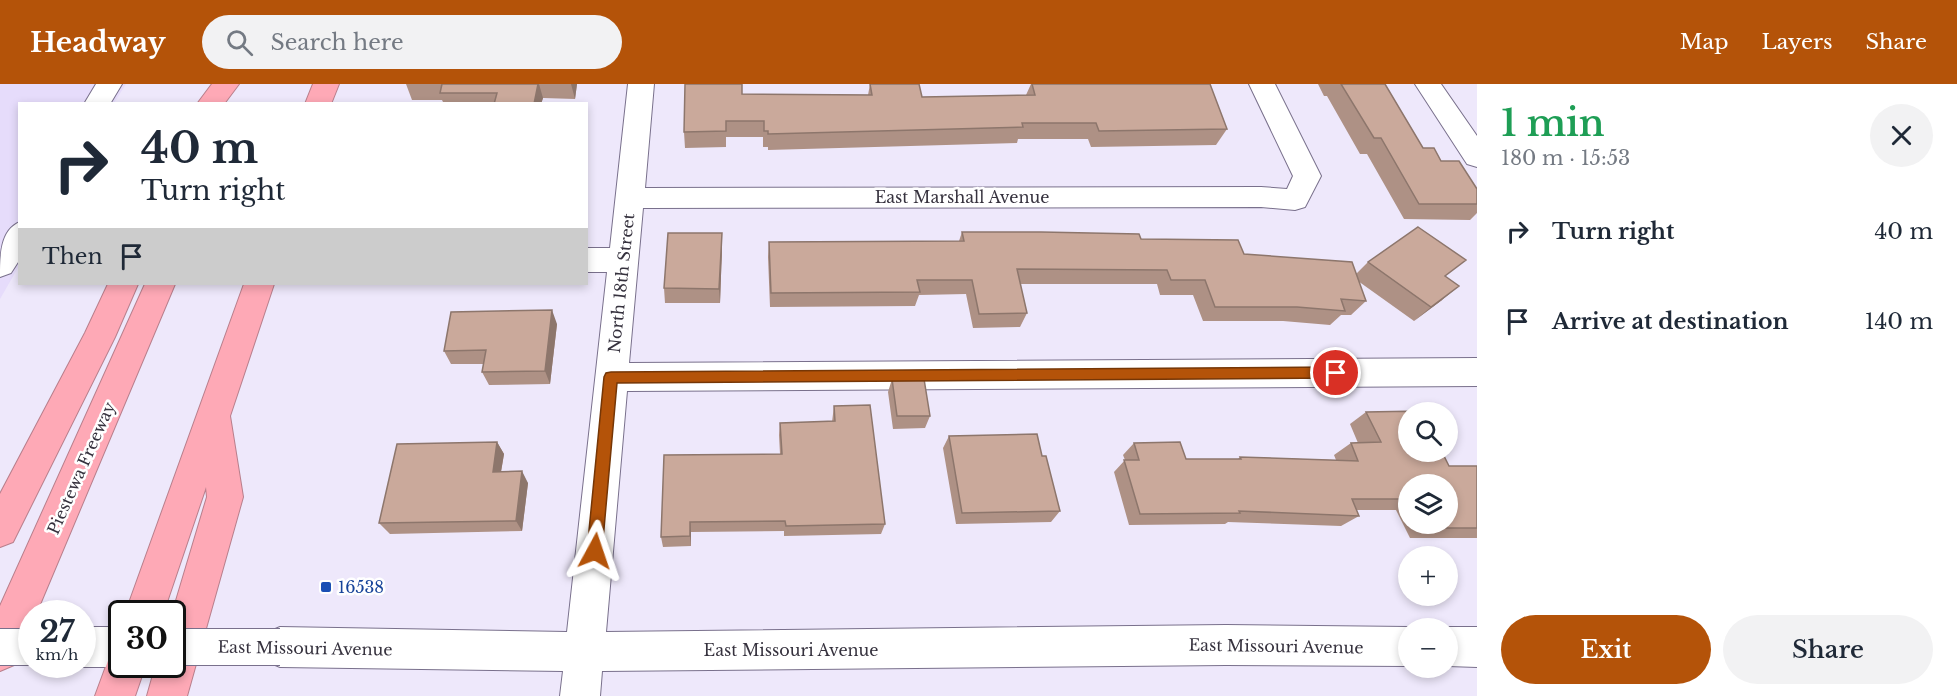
<!DOCTYPE html>
<meta charset="utf-8">
<style>
:root{--surface:#fff;--page:#f2f2f3;--text:#1f2937;--muted:#747a83;--accent:#b45309}
body{margin:0;font-family:"Libre Baskerville",serif;background:var(--page);color:var(--text);height:100vh;display:flex;flex-direction:column;font-size:22px;white-space:nowrap}
*{box-sizing:border-box;margin:0}
p{font-size:20px;color:var(--muted)}
.icon{flex:none;width:33px;height:33px;fill:none;stroke:currentColor;stroke-width:2;stroke-linecap:round;stroke-linejoin:round}
.map{position:relative;flex:1;overflow:hidden}
.drawer{display:flex;flex-direction:column;background:var(--surface);width:480px}
.drawer>*{flex:none}
.hud{position:absolute;left:18px;top:18px;width:570px;height:183px;border-radius:0px;box-shadow:0 3px 9px #0003;background:#fff;color:var(--text);overflow:hidden}
.tools{position:absolute;left:1398px;top:318px;display:grid;gap:12px}
.tools a{display:grid;place-items:center;width:60px;height:60px;border-radius:50%;background:var(--surface);box-shadow:0 3px 9px #0003;font-size:30px}
.speed{position:absolute;left:18px;top:516px;display:flex;gap:12px;font-size:30px;font-weight:700;text-align:center}
.speed>*{display:grid;place-content:center;width:78px;height:78px;border-radius:50%;background:var(--surface);box-shadow:0 3px 9px #0003;line-height:1}
.speed small{font-size:15px;font-weight:400}
.speed .limit{border:3px solid #111;border-radius:9px;background:#fff;color:#111}
.pin{position:absolute;display:grid;place-items:center;width:51px;height:51px;color:#fff;margin:-26px;border:3px solid #fff;border-radius:50%;box-shadow:0 2px 6px #0007}
.me{position:absolute;width:66px;margin:-33px;rotate:5deg;stroke-linejoin:round;filter:drop-shadow(0 0 4px #0008)}
.turn{display:flex;align-items:center;gap:21px;height:126px;padding:0 24px;font-size:27px}
.turn .icon{width:78px;height:78px;stroke-width:2.5}
.turn b{display:block;font-size:42px;line-height:51px}
.then{display:flex;align-items:center;height:57px;padding:0 24px;background:#0003;gap:12px;font-size:22px}
.round{display:grid;place-items:center;flex:none;width:63px;height:63px;border-radius:32px;background:var(--page)}
.head{display:flex;align-items:center;justify-content:space-between;height:102px;padding:0 24px}
h1{font-size:36px;font-weight:600;line-height:45px;color:#1e9e55}
.cta{display:flex;gap:12px;margin-top:auto;padding:12px 24px}
.cta a{flex:1;height:69px;border-radius:36px;background:var(--accent);color:#fff;font-size:24px;font-weight:600;line-height:69px;text-align:center}
.cta a+a{background:var(--page);color:var(--text)}
ul{padding:0;list-style:none}
li{display:flex;align-items:center;gap:18px;height:90px;padding:0 24px}
li div{flex:1}
li b{display:block;font-size:22px}
li em{font-style:normal}
header{display:flex;align-items:center;gap:36px;box-sizing:border-box;height:84px;padding:0 30px;background:var(--accent);color:#fff}
header strong{font-size:28px}
nav{display:flex;gap:33px;margin-inline-start:auto;font-size:21px}
.search{width:420px;height:54px;background:var(--page);display:flex;align-items:center;gap:15px;box-sizing:border-box;padding:0 21px;border-radius:33px;color:var(--muted);font-size:22px}
main{display:flex;flex:1;min-height:0}
.map>svg:first-child{display:block}
.built{fill:#e6dcfb}
.lines{fill:none;stroke-linecap:round;stroke-linejoin:round}
.minor-casing{stroke:#79708c;stroke-width:2}
.highway-casing{stroke:#b87f8c;stroke-width:2}
.minor{fill:#fff;fill-rule:evenodd}
.highway{fill:#fea9b6;fill-rule:evenodd}
.minor-bridge-casing{stroke:#79708c;stroke-width:38;stroke-linecap:butt}
.minor-bridge{stroke:#fff;stroke-width:36}
.wall{fill:#ae9185;fill-rule:evenodd}
.shaded-wall{fill:#8d766c}
.building{fill:#caa99b;stroke:#8d766c;stroke-width:1.5}
.route{fill:#b45309;stroke:#753606;stroke-width:1.5}
.transit-dot{fill:#1a4fb4;stroke:#fff;stroke-width:2}
.labels{text-anchor:middle;stroke-width:5;stroke-linejoin:round;paint-order:stroke}
.street-label{font-size:16px;fill:#36323e;stroke:#fff}
.transit-label{font-size:16px;fill:#164399;stroke:#fff;text-anchor:start}
</style>
<header>
<strong>Headway</strong>
<div class="search"><svg class="icon" aria-label="search" viewBox="0 0 24 24"><circle cx="10" cy="10" r="6"/><path d="M15 15l6 6"/></svg>Search here</div>
<nav><a>Map</a><a>Layers</a><a>Share</a></nav>
</header>
<main>
<div class="map">
<svg width="1477" height="612" viewBox="0 0 1477 612">
<rect width="100%" height="100%" fill="#eee8fb"/>
<path class="built" d="M0,0H126L114,19L20,20L19,182L0,215Z"/>
<g class="lines">
<defs>
<path id="minor" d="M96,0H122L110,20H84Z
M628,0H654L645,104L1261,103L1287,105L1293,92L1249,0H1275L1321,92L1305,123L1295,126L1261,123L643,124L629,279L1477,274V302L627,307L606,548L1226,541L1408,543L1411,544H1408V582L1226,581L602,587L600,612H560L563,587L280,583L266,577L260,563L266,549L280,543L567,548L607,188H586V164H610Z
M1415,0H1441L1477,52V83L1467,80Z
M20,138V175L11,189L0,193C0,172 0,146 20,138Z
M82,543H122V580H127L122,583H82L77,580H82Z
M1448,543H1477V583L1448,582V544H1445Z"/>
<path id="highway" d="M212,0H239L224,20H197Z
M313,0H339L331,20H305Z
M108,200H138L115,253L13,458L0,463V410L85,249Z
M145,200H175L36,530H32V539L14,581L0,587V522Z
M244,200H274L230,332L243,413L187,612H147L156,580H172V530L207,413L206,403L163,530H125Z
M122,562V580H146L135,612H95L112,566Z"/>
</defs>
<use href="#minor" class="minor-casing"/>
<use href="#highway" class="highway-casing"/>
<use href="#minor" class="minor"/>
<use href="#highway" class="highway"/>
<defs>
<path id="minor-bridge" d="M0,563H32
M172,563H280"/>
</defs>
<use href="#minor-bridge" class="minor-bridge-casing"/>
<use href="#minor-bridge" class="minor-bridge"/>
</g>
<path class="wall" d="M406,0H577L575,15L543,14L541,20H444L442,16H412Z
M870,0L922,13L1026,11L1031,0H1210L1227,45L1216,61L1091,63L1088,55H1018L1017,59L768,66V63H763V53H726V63L685,64L684,48L717,1L742,10L868,11Z
M1318,0H1385L1423,64L1477,105V129L1470,136L1404,135L1367,70H1360L1327,12H1324Z
M962,148L1141,155L1244,170L1356,190L1368,178L1446,193L1442,216L1414,237L1358,197L1366,217L1351,231H1341L1330,241L1283,237H1203L1193,211H1160L1157,200H1020L1027,229L1020,243L973,244L966,210L919,211L915,222L770,223L768,173L769,158L959,157Z
M722,149V164L720,219H665L664,204Z
M557,240L550,300L489,301L482,288L484,280H451L444,267Z
M892,295L930,332L925,344L893,345L888,308Z
M834,322L885,440L881,450L784,452V447L691,448V462L663,463L661,453L780,370L779,351L780,339L832,338Z
M1366,328L1449,382H1477V454H1410L1396,426H1356L1359,432L1341,442L1228,438L1225,440L1129,441L1114,388L1125,376L1123,371L1134,359L1186,375H1238L1240,373L1336,376L1334,371L1351,359H1358L1350,340ZM1408,400L1448,440H1408Z
M949,352L1042,372L1060,427L1051,438L956,440L943,364Z
M497,358L504,370L501,388L528,399L522,447L390,450L379,439Z"/>
<path class="shaded-wall" d="M538,0H539L543,14L541,20H534Z
M571,0H577L575,15Z
M722,149V164L720,219L719,205Z
M1459,202L1442,216L1414,237L1431,223Z
M552,226L557,240L550,300L545,287Z
M497,358L504,370L499,399L493,388Z
M522,387L528,399L522,447L516,437Z
M690,438L691,448V462L690,452Z"/>
<path class="building" d="M442,0H538L534,20H494L497,9H440Z
M685,0H742V10L872,11L870,0H919L922,13L1035,11L1032,0H1210L1227,45L1099,47L1096,39H1022L1023,43L768,50V47H764V37H726V47L684,48Z
M1341,0H1385L1423,64H1434L1441,77H1459L1477,105V120H1419L1381,54H1374Z
M1418,143L1466,176L1445,192L1459,202L1431,223L1368,178Z
M962,148H1041L1139,150L1141,155L1238,156L1244,170L1352,178L1366,217L1341,215L1345,227L1297,223H1215L1205,196H1171L1167,186L1017,185L1027,229L979,230L972,196H917L920,208L771,209L769,158L964,157Z
M668,149H722L719,205L664,204Z
M552,226L545,287L482,288L486,266L444,267L451,228Z
M892,295H924L930,332H897Z
M870,321L885,440L786,442L785,437L690,438V452L661,453L664,371L782,370L780,339L835,337L834,322Z
M1421,327L1422,328H1408V368H1442L1449,382H1477V444H1430L1427,440H1448V400H1408V415H1352L1359,432L1239,427L1240,429L1140,430L1124,376H1139L1134,359L1180,358L1186,375H1241L1240,373L1358,377L1351,359L1381,358L1366,328Z
M1037,350L1042,372H1046L1060,427L962,429L949,352Z
M497,358L493,388L522,387L516,437L379,439L397,360Z"/>
<path class="route" d="M1336,283L1341,285L1343,289L1341,293L1336,294L617,299L602,467L600,473L595,475L589,473L587,467L604,293L606,289L611,288Z"/>
<rect class="transit-dot" x="320" y="497" width="12" height="12" rx="3"/>
<g class="labels">
<g class="street-label">
<text x="962" y="119">East Marshall Avenue</text>
<text transform="translate(621 199) rotate(-84)" y="6">North 18th Street</text>
<text transform="translate(81 384) rotate(-66)" y="6">Piestewa Freeway</text>
<text transform="translate(1276 562) rotate(1)" y="6">East Missouri Avenue</text>
<text transform="translate(305 564) rotate(1)" y="6">East Missouri Avenue</text>
<text x="791" y="572">East Missouri Avenue</text>
</g>
<g class="transit-label">
<text x="338" y="509">16538</text>
</g>
</g>
</svg>
<div class="tools">
<a><svg class="icon" aria-label="search" viewBox="0 0 24 24"><circle cx="10" cy="10" r="6"/><path d="M15 15l6 6"/></svg></a>
<a><svg class="icon" aria-label="layers" viewBox="0 0 24 24"><path d="M12 4l9 5-9 5-9-5zM3 14l9 5 9-5"/></svg></a>
<a>+</a>
<a>−</a>
</div>
<div class="speed"><div>27<small>km/h</small></div><div class="limit">30</div></div>
<div class="pin" style="left:1336px;top:289px;background:#d93025"><svg class="icon" aria-label="arrive" viewBox="0 0 24 24"><path d="M6 21V4h12l-3 4 3 4H6"/></svg></div>
<svg class="me" style="left:595px;top:467px" viewBox="-20 -20 40 40"><path d="M0-17L14 15 0 8-14 15z" fill="#b45309" stroke="#fff" stroke-width="4"/></svg>
<div class="hud">
<div class="turn"><svg class="icon" aria-label="right" viewBox="0 0 24 24"><path d="M7 20v-9h11M14 6l5 5-5 5"/></svg><div><b>40 m</b>Turn right</div></div>
<div class="then">Then<svg class="icon" aria-label="arrive" viewBox="0 0 24 24"><path d="M6 21V4h12l-3 4 3 4H6"/></svg></div>
</div>
</div>
<section class="drawer">
<div class="head"><div><h1>1 min</h1><p>180 m · 15:53</p></div><a class="round"><svg class="icon" aria-label="close" viewBox="0 0 24 24"><path d="M6 6l12 12M18 6L6 18"/></svg></a></div>
<ul>
<li><svg class="icon" aria-label="right" viewBox="0 0 24 24"><path d="M7 20v-9h11M14 6l5 5-5 5"/></svg><div><b>Turn right</b></div><em>40 m</em></li>
<li><svg class="icon" aria-label="arrive" viewBox="0 0 24 24"><path d="M6 21V4h12l-3 4 3 4H6"/></svg><div><b>Arrive at destination</b></div><em>140 m</em></li>
</ul>
<div class="cta"><a>Exit</a><a>Share</a></div>
</section>
</main>
